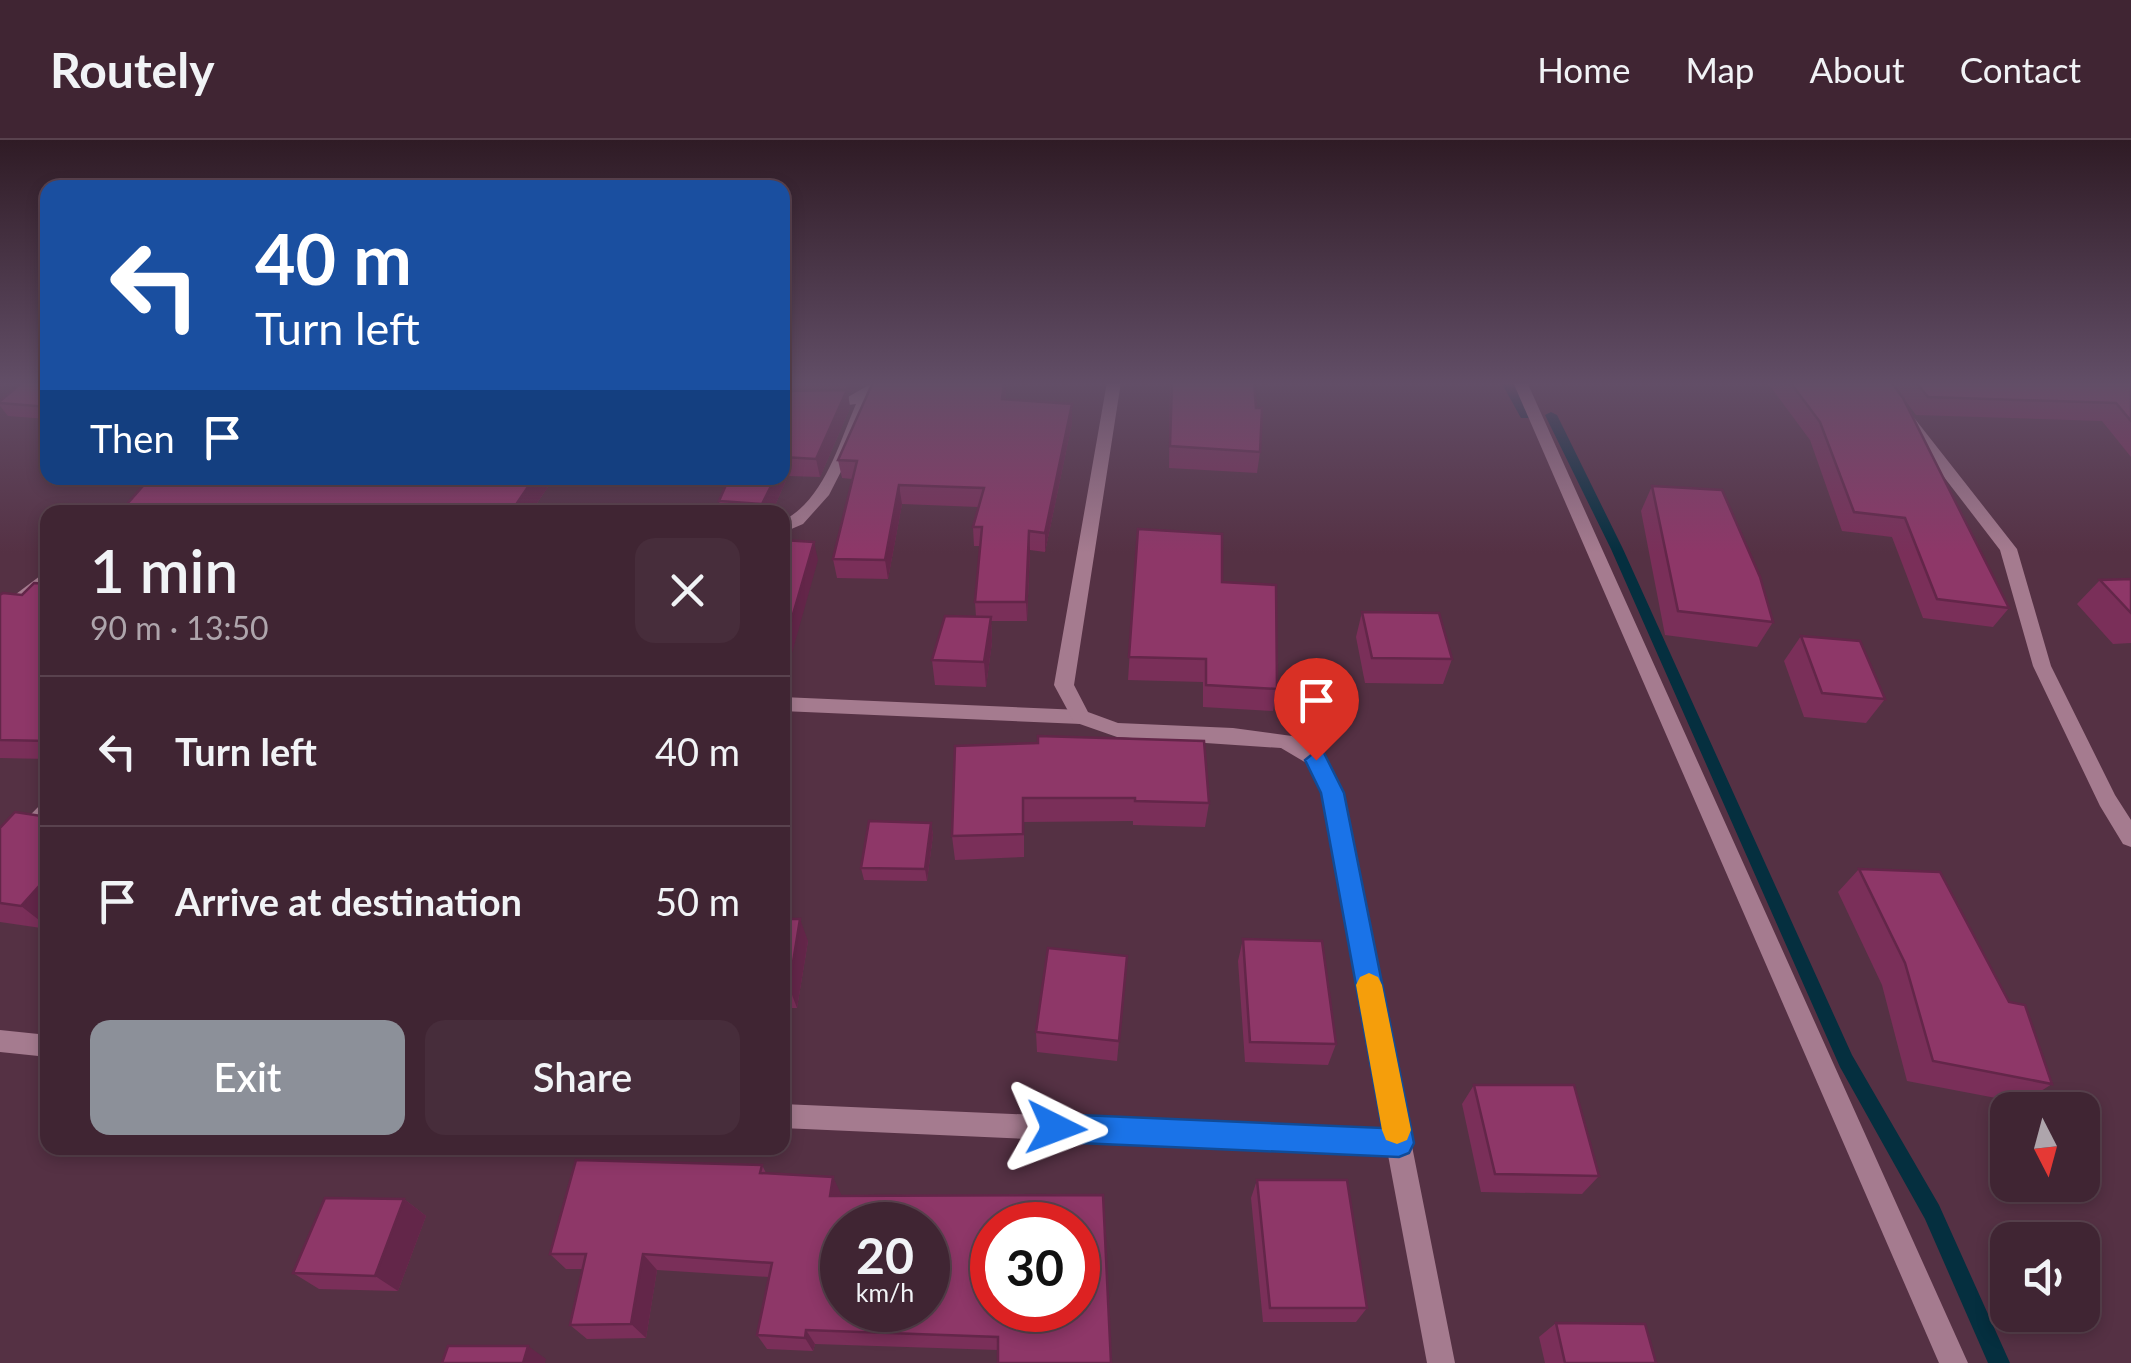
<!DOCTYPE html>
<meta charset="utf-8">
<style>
:root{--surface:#402533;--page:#472d3b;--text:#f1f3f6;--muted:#aea5ac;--line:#59424e;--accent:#8c9099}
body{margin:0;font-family:Lato,sans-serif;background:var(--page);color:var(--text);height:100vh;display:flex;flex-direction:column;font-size:38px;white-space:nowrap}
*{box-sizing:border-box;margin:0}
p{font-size:32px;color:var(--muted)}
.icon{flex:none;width:55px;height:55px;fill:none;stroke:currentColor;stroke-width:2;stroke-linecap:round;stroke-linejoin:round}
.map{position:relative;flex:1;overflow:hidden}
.side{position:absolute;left:40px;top:365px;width:750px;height:650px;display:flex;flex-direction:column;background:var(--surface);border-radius:20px;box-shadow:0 5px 15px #0003,0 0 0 2px var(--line)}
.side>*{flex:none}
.guide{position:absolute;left:40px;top:40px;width:750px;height:305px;border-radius:20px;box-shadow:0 5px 15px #0003,0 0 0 2px var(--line);background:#1a4fa0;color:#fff;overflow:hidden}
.needle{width:65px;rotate:174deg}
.buttons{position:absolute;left:1990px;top:952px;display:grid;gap:20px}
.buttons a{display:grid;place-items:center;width:110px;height:110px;border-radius:20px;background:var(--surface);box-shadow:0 5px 15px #0003,0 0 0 2px var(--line);font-size:50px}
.speed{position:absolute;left:820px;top:1062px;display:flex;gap:20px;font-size:50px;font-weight:700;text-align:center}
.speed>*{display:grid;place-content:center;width:130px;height:130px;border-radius:50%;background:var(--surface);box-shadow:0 5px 15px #0003,0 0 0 2px var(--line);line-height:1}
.speed small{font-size:25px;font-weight:400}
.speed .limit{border:15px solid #d22;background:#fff;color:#111}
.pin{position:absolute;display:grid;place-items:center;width:85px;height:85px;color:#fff;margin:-102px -42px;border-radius:50% 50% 50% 0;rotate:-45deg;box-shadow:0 0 10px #0007}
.pin .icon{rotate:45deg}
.me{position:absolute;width:110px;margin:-55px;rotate:93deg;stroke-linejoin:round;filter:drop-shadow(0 0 8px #0008)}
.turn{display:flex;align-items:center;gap:35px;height:210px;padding:0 50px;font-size:45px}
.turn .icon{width:130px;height:130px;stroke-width:2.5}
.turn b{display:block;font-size:70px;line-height:85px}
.then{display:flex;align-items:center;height:95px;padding:0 50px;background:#0003;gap:20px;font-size:38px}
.round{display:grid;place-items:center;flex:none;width:105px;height:105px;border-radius:20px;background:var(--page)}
.summary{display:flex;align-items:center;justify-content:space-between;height:170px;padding:0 50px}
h1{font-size:60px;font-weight:600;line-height:75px}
.primary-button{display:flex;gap:20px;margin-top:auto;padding:20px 50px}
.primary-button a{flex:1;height:115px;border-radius:20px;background:var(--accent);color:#fff;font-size:40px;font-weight:600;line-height:115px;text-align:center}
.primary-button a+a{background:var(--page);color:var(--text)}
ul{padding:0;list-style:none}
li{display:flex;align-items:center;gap:30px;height:150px;padding:0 50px;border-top:2px solid var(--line)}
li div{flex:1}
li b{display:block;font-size:38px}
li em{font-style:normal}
header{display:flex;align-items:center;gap:60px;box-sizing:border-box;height:140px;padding:0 50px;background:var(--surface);border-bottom:2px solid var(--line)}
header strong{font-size:48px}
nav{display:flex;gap:55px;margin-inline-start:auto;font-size:35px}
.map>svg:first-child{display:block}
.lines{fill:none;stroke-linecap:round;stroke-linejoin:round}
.stream{fill:#052f3f;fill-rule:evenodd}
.service{fill:#a57b8f;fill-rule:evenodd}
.minor{fill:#a57b8f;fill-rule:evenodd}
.wall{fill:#7a2f59}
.shaded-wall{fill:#632649}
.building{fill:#8e3768;stroke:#632649;stroke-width:2.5;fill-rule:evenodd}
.route{fill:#1a73e8;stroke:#114b97;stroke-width:2.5}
.slow{fill:#f59e0b}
</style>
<header>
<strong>Routely</strong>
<nav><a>Home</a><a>Map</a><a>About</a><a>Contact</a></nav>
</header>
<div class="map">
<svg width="2131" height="1223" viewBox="0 0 2131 1223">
<rect width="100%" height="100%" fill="#553144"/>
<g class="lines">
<path class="stream" d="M1501,242H1512L1531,276L1529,278H1521Z
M1551,272L1557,275L1623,409L1852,915L1939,1065L2010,1223H1988L1925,1079L1840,927L1611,409L1545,275Z"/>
<path class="service" d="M782,557L1081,570L1091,577L1081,584L782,571Z"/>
<path class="minor" d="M874,242H889L873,257L851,312L829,355L803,384L782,393V381C824,361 839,303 856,264L823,268L782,266V257H848Z
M1107,242H1121L1074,545L1088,572L1118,583L1233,588L1292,596L1323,614L1342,653L1455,1223H1427L1388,1015L782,988V964L1384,990L1322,653L1308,624L1281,608L1117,597L1074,582L1054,545Z
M1513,242H1527L1968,1223H1939Z
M1871,242H1886L2017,409L2051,526L2115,655L2131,680V707L2123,704L2100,666L2033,526L2000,410Z
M48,430V446L0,482V466Z
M48,662V684L8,726L0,729V706L41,664Z
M0,890L48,895V917L0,912Z"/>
</g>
<path class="wall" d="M48,242V279L8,276L0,266V261Z
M782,242H865L848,253L850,268L820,337L788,336L772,372H722L719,361L782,338Z
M873,242H1007L1005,259L1072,283L1045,412L1030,410L1027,481H991L992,502L986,547L935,545L932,520L976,477L975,462L980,406H974L973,387L978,367L902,364L888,439L837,438L833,419L852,339L842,338L838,320Z
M1170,242H1254L1260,312L1257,333L1169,328Z
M1767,242H2131V317L2102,281L1916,275L1904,259L2009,468L1993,487L1923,478L1892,397L1842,391L1810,300Z
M150,338H554L531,372H120Z
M1652,346L1773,482L1757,507L1665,495L1641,371Z
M1138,389L1222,442L1277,549L1273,571L1203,567V542L1128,540Z
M2131,439V503L2113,504L2077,464L2100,440Z
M48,444V619L0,618V455H22Z
M1362,472L1452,519L1443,544L1365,543L1356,497Z
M1801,496L1885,559L1866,583L1804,577L1784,521Z
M955,606L1209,663L1205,687L1133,685V681L1024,682V717L955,720L952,696Z
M48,677V789L0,782V688Z
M931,683L933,695L927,741L864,740L861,728Z
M1859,729L2009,862L2052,944L2022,963L1907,941L1882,845L1838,752Z
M782,779L808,801L797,868H782Z
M1243,799L1336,904L1328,925L1245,922L1238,821Z
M1127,816L1117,921L1037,912L1036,892Z
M1474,945L1599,1036L1582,1054L1481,1052L1462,964Z
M762,1025L766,1033L841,1054L840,1056L1103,1055L998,1210L815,1204L813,1211L767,1209L757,1195L769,1137L657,1130L646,1198L587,1199L570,1185L583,1129H566L550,1114Z
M1257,1040L1367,1168L1356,1182H1263L1251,1058Z
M404,1059L426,1076L398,1151L319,1149L293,1133Z
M1556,1183L1656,1223H1545L1539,1197Z"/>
<path class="shaded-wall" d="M845,242H865L848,253L850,268L820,337L816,319L847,251Z
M1004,242H1007L1003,277L1002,259Z
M1072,264V283L1045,412V393Z
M784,317L788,336L772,372H765L762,364L775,338H782Z
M534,338H554L531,372H511Z
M899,345L902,364L888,439L885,420Z
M1029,391L1030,410L1027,481L1026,462Z
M814,402L818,420L785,538L782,527V512Z
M991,477L992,502L986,547L984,522Z
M931,683L933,695L927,741L925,729Z
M48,736V787L21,766Z
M800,779L808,801L797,868L789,847Z
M833,1037L841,1054L837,1072L830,1056Z
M404,1059L426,1076L398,1151L375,1136Z
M643,1114L657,1130L646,1198L631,1184Z
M806,1190L815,1204L813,1211L805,1198Z
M528,1206L546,1219L545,1223H523Z"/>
<path class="building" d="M23,242H48V267L0,263V261Z
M873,242H1004L1002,259L1072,264L1045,393L1029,391L1026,462H975L982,387H973L984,348L899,345L885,420L833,419L857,321L838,320Z
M1172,242H1254L1256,268H1262L1260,312L1170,306Z
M1790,242H1891L1903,258L2009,468L1937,459L1905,378L1854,372L1820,282Z
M1916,242H2131V281L2116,263L1928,257Z
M847,250L816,319L784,317L782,320V251Z
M150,338H534L511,372H241L204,368L200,372H120Z
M729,338H775L762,364L719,361Z
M1652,346L1722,350L1760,437L1773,482L1678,471Z
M1138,389L1222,394V442L1276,445L1277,549L1206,545V519L1129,517Z
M782,400L814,402L782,512Z
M2131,439V473L2100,440Z
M34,443L48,444V601L0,600V455L3,453L22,455Z
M1362,472L1439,473L1452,519L1372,518Z
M945,476L991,477L984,522L932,520Z
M1801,496L1860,501L1885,559L1822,553Z
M1038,596L1204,601L1209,663L1135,661V658H1023V694L952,696L955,606L1038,603Z
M15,672L48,677V736L21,766L0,763V688Z
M869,681L931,683L925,729L861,728Z
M1859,729L1940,732L2009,862L2025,865L2052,944L1933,921L1905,823Z
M782,779H800L789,847H782Z
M1243,799L1322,801L1336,904L1250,902Z
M1048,808L1127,816L1119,901L1036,892Z
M1474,945H1574L1599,1036L1495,1034Z
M576,1020L762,1025L760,1033L833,1037L830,1056L1103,1055L1111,1223H998V1197L806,1190L805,1198L757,1195L772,1123L643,1114L631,1184L570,1185L586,1114H550ZM842,1085H928V1170H842ZM992,1085H1078V1170H992Z
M1257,1040H1347L1367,1168H1270Z
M325,1058L404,1059L375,1136L293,1133Z
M1556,1183L1645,1184L1656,1223H1565Z
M448,1206H528L523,1223H442Z"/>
<linearGradient id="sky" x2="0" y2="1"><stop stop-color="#2f1b25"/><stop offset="0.59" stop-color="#624e67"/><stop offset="1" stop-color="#624e67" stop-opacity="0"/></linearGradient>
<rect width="2131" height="413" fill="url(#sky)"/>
<path class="route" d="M1316,611L1324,613L1344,653L1414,1003L1409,1013L1399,1017L1056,1002L1045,998L1041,988L1045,978L1056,974L1382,988L1321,653L1305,620Z"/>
<path class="slow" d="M1369,833L1378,837L1382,845L1411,990L1407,1000L1397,1004L1386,1000L1382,990L1356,845L1360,837Z"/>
</svg>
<div class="buttons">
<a><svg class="needle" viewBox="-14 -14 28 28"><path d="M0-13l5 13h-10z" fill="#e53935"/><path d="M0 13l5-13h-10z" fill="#aea5ac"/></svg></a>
<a><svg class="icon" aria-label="sound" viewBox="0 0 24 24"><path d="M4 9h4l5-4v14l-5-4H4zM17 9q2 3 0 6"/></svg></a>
</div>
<div class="speed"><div>20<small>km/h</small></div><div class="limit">30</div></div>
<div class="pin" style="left:1316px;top:620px;background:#d93025"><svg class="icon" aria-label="arrive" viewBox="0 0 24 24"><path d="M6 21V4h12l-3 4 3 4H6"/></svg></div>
<svg class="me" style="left:1056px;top:988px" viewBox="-20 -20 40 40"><path d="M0-17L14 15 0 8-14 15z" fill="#1a73e8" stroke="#fff" stroke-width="4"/></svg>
<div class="guide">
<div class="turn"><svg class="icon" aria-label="left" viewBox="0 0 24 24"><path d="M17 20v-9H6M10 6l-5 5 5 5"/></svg><div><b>40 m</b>Turn left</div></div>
<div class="then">Then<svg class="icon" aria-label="arrive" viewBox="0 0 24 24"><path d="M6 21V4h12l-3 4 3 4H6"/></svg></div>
</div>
<section class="side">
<div class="summary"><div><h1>1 min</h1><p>90 m · 13:50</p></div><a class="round"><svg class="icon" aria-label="close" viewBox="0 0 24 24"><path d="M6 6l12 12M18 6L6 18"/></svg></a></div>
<ul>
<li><svg class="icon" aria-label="left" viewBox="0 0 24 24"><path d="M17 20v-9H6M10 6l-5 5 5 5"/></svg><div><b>Turn left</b></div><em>40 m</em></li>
<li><svg class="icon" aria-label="arrive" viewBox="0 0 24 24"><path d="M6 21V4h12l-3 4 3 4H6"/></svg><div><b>Arrive at destination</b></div><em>50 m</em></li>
</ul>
<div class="primary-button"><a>Exit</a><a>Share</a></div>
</section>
</div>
